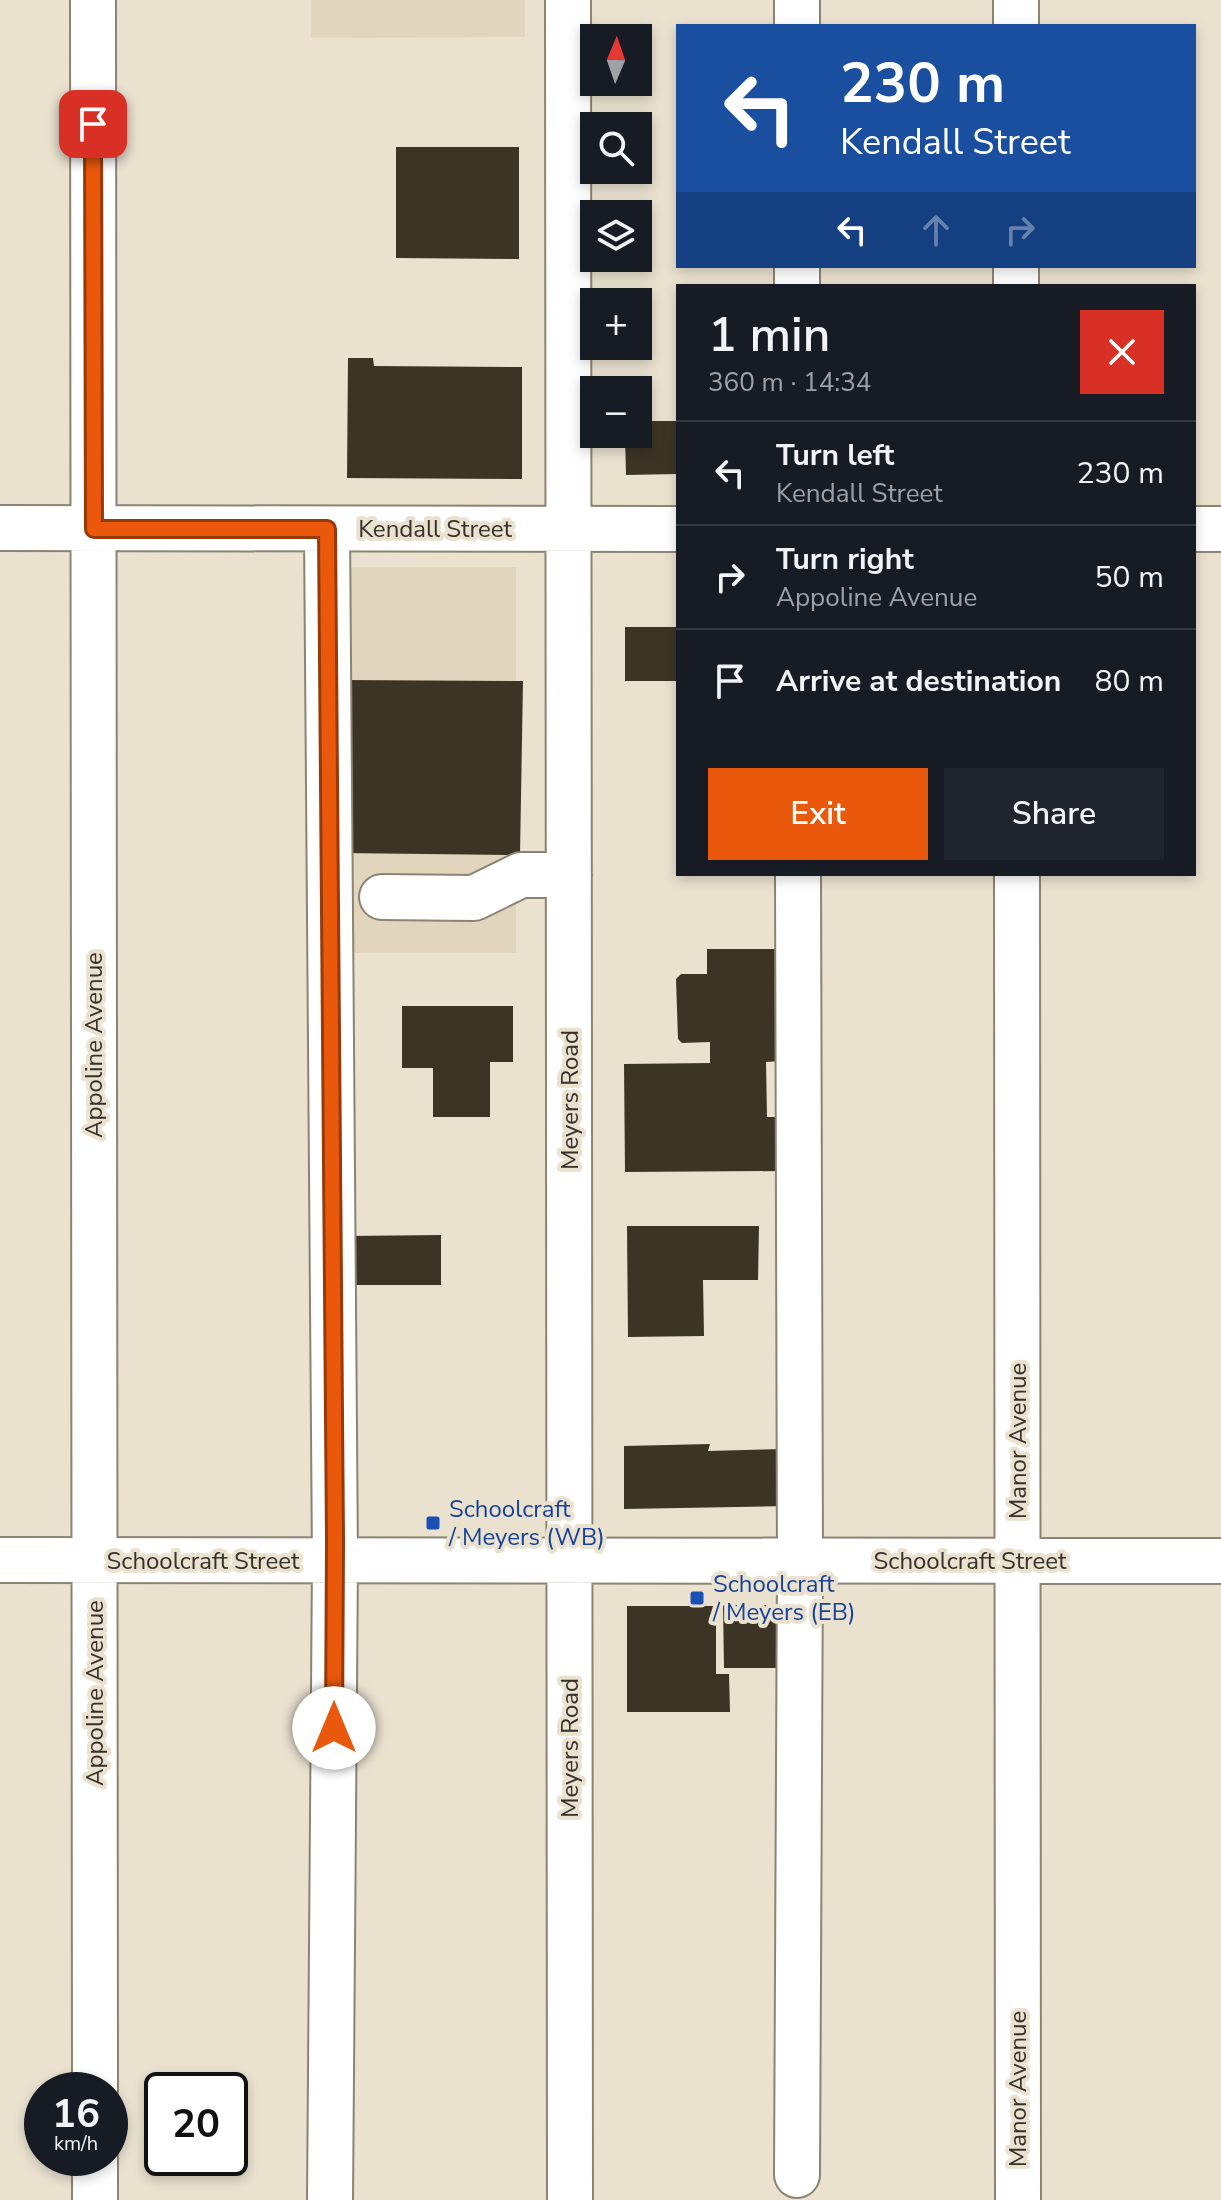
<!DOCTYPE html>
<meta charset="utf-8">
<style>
:root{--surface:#171b24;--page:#20242c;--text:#f1f3f6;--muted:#9ea1a6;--line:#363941;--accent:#ea580c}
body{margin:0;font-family:"Nunito Sans",sans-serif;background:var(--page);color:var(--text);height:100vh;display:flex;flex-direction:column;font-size:30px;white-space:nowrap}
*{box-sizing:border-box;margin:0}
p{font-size:26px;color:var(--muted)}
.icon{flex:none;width:44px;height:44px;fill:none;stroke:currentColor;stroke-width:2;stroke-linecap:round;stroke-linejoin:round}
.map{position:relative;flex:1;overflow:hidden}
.panel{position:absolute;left:676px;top:284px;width:520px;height:592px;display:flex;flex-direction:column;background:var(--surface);border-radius:0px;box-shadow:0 4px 12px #0003}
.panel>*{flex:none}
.banner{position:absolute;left:676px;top:24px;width:520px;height:244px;border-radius:0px;box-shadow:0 4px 12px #0003;background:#1a4fa0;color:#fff;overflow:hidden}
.needle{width:52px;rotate:2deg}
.tools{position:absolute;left:580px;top:24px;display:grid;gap:16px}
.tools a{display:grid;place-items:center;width:72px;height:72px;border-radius:0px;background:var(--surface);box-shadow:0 4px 12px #0003;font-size:40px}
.speed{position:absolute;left:24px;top:2072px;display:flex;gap:16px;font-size:40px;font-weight:700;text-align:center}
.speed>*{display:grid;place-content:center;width:104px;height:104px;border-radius:50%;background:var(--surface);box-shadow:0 4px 12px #0003;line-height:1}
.speed small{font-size:20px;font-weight:400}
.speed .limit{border:4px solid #111;border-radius:12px;background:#fff;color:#111}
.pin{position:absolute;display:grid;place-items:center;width:68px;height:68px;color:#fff;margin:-34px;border-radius:16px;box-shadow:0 4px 12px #0006}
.me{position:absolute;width:88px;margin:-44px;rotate:0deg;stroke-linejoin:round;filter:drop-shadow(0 0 6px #0008)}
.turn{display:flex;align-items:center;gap:28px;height:168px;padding:0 32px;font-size:36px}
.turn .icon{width:104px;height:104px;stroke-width:2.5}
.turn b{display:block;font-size:56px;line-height:68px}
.lanes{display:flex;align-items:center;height:76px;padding:0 32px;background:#0003;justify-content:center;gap:40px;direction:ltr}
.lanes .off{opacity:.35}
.round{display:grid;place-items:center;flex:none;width:84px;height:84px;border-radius:0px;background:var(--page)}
.head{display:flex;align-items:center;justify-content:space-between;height:136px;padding:0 32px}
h1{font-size:48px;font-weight:600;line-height:60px}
.cta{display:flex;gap:16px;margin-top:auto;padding:16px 32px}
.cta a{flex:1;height:92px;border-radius:0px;background:var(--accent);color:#fff;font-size:32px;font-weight:600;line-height:92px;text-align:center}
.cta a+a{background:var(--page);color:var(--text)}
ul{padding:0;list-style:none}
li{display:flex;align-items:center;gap:24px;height:104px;padding:0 32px;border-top:2px solid var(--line)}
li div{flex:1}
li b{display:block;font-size:30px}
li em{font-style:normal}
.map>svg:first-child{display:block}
.built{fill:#e1d5bd}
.building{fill:#3c3526}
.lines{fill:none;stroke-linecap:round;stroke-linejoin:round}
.minor-casing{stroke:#8c8473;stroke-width:48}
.minor{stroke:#fff;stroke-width:44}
.route-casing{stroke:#983908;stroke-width:20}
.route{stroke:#ea580c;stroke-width:14}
.transit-dot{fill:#1a4fb4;stroke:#eae1cf;stroke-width:3}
.labels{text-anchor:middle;stroke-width:8;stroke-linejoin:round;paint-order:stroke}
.street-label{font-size:24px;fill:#35312b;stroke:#eae1cf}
.transit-label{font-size:24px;fill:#164399;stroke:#eae1cf;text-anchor:start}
</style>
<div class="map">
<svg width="1221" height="2200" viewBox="0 0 1221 2200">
<rect width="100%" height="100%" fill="#eae1cf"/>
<path class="built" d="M311,0H525V37L311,38Z
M349,567H516V953H348Z"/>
<path class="building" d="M396,147H519V259L396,258Z
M348,358H373L374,366L522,367V479L347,478Z
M638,421H678V474L626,475L625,434H638Z
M625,627H678V681H625Z
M342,680L523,681L520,855L341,853Z
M707,949H781L782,1061L766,1062L767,1117H781L782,1171L625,1172L624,1064L710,1063V1042L682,1043L678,1039L676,979L681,974H707Z
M402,1006H513V1062H490V1117H433V1068H402Z
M627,1226H759L758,1280H703L704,1336L628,1337Z
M441,1235V1285H348V1236Z
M710,1444L708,1451L784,1449L786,1506L624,1509V1446Z
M723,1605H783L784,1668H724Z
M627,1606H716V1674H729L730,1712H627Z"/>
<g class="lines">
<defs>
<path id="minor" d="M93,0L95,2090
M568,0L570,2200
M797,0V26
M1016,0V26
M797,266V286
M1016,266V286
M0,528L678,529
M327,529L335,1561L330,2200
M1194,529H1221
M1017,874L1018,2200
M382,897L474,898L521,875H569
M0,1560L1221,1561
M797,2175L800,1561L798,874
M95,2200V2158"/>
</defs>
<use href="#minor" class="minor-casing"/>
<use href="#minor" class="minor"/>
</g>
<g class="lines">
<defs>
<path id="route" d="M93,124L94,529H327L335,1541L334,1728"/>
</defs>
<use href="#route" class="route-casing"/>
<use href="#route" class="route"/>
</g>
<g class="transit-dot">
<rect x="425" y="1515" width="16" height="16" rx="4"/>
<rect x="689" y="1590" width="16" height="16" rx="4"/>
</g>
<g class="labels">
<g class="street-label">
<text x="435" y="537">Kendall Street</text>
<text transform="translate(94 1045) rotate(-90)" y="8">Appoline Avenue</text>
<text transform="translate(570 1100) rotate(-90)" y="8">Meyers Road</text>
<text transform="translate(1018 1441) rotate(-90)" y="8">Manor Avenue</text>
<text x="203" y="1569">Schoolcraft Street</text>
<text x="970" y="1569">Schoolcraft Street</text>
<text transform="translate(95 1693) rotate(-90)" y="8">Appoline Avenue</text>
<text transform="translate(570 1748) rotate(-90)" y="8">Meyers Road</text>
<text transform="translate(1018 2089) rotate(-90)" y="8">Manor Avenue</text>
</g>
<g class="transit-label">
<text x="449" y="1517">Schoolcraft<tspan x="449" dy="28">/ Meyers (WB)</tspan></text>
<text x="713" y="1592">Schoolcraft<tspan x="713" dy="28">/ Meyers (EB)</tspan></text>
</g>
</g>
</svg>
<div class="tools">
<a><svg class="needle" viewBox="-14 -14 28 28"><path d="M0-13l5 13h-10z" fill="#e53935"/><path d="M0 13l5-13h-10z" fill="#9ea1a6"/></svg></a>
<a><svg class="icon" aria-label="search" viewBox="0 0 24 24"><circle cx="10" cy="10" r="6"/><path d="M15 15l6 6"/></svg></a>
<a><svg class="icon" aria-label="layers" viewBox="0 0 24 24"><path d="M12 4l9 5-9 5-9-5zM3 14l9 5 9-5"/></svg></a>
<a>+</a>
<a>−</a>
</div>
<div class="speed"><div>16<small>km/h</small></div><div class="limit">20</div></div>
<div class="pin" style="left:93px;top:124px;background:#d93025"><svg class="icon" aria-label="arrive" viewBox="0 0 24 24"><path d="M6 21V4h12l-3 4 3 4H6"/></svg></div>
<svg class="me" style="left:334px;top:1728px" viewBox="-20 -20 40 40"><circle r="19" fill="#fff"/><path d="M0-13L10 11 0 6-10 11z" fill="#ea580c"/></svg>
<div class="banner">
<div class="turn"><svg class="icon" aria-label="left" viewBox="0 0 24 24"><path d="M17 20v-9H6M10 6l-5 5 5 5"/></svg><div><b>230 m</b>Kendall Street</div></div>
<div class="lanes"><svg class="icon" aria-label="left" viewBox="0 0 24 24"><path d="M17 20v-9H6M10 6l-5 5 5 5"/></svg><svg class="icon off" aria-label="ahead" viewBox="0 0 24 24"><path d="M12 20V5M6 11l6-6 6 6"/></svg><svg class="icon off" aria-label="right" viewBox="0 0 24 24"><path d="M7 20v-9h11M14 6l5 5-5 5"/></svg></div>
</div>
<section class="panel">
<div class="head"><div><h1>1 min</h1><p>360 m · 14:34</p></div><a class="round" style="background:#d93025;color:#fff"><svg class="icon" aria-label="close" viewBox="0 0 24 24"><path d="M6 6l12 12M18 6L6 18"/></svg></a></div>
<ul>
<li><svg class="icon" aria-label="left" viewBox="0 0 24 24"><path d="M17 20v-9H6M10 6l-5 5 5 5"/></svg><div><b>Turn left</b><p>Kendall Street</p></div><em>230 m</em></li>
<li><svg class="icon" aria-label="right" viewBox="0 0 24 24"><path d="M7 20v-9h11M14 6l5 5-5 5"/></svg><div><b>Turn right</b><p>Appoline Avenue</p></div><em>50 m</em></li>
<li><svg class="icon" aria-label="arrive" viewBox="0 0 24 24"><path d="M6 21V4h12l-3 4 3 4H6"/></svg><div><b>Arrive at destination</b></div><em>80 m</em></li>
</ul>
<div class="cta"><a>Exit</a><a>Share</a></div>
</section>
</div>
